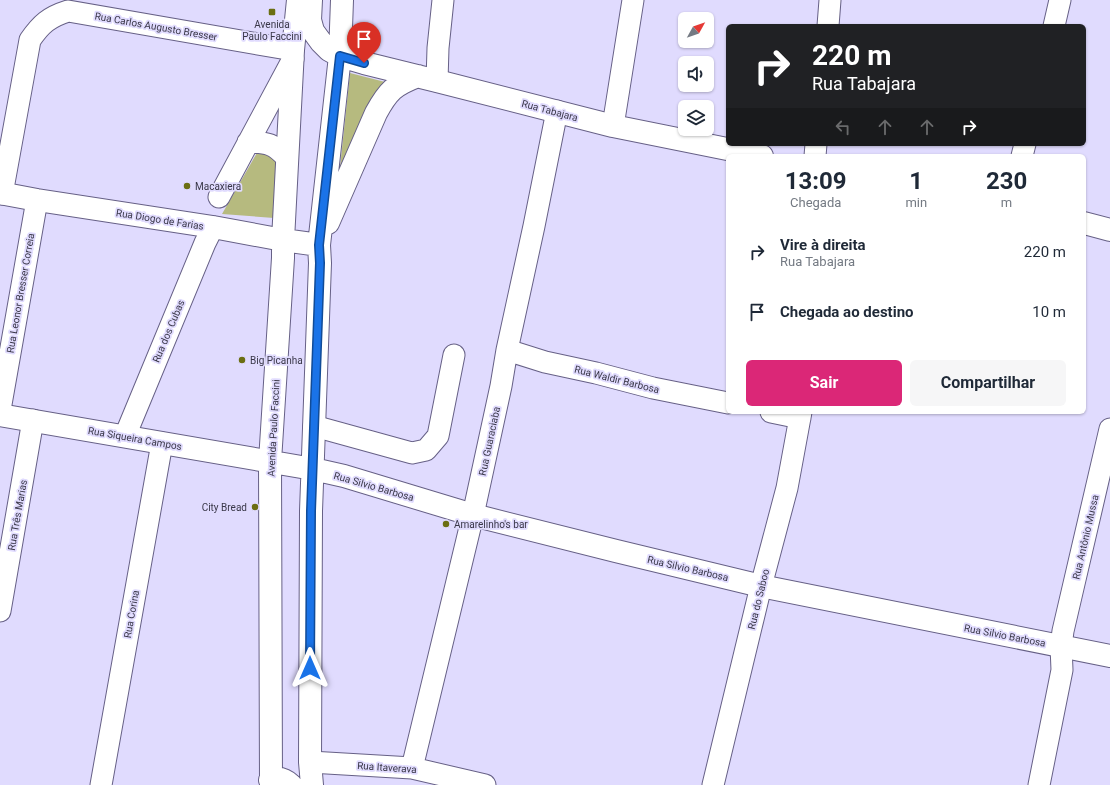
<!DOCTYPE html>
<html lang="pt">
<meta charset="utf-8">
<style>
:root{--surface:#fff;--page:#f6f6f7;--text:#1f2937;--muted:#747a83;--accent:#db2777}
body{margin:0;font-family:Roboto,sans-serif;background:var(--page);color:var(--text);height:100vh;display:flex;flex-direction:column;font-size:15px;white-space:nowrap}
*{box-sizing:border-box;margin:0}
p{font-size:13px;color:var(--muted)}
.icon{flex:none;width:22px;height:22px;fill:none;stroke:currentColor;stroke-width:2;stroke-linecap:round;stroke-linejoin:round}
.map{position:relative;flex:1;overflow:hidden}
.panel{position:absolute;left:726px;top:154px;width:360px;height:260px;display:flex;flex-direction:column;background:var(--surface);border-radius:6px;box-shadow:0 1px 3px #0004}
.panel>*{flex:none}
.guide{position:absolute;left:726px;top:24px;width:360px;height:122px;border-radius:6px;box-shadow:0 1px 3px #0004;background:#202124;color:#fff;overflow:hidden}
.needle{width:26px;rotate:50deg}
.controls{position:absolute;left:678px;top:12px;display:grid;gap:8px}
.controls a{display:grid;place-items:center;width:36px;height:36px;border-radius:6px;background:var(--surface);box-shadow:0 1px 3px #0004;font-size:20px}
.pin{position:absolute;display:grid;place-items:center;width:34px;height:34px;color:#fff;margin:-41px -17px;border-radius:50% 50% 50% 0;rotate:-45deg;box-shadow:0 0 4px #0007}
.pin .icon{rotate:45deg}
.me{position:absolute;width:44px;margin:-22px;rotate:0deg;stroke-linejoin:round;filter:drop-shadow(0 0 3px #0008)}
.turn{display:flex;align-items:center;gap:14px;height:84px;padding:0 20px;font-size:18px}
.turn .icon{width:52px;height:52px;stroke-width:2.5}
.turn b{display:block;font-size:28px;line-height:34px}
.lanes{display:flex;align-items:center;height:38px;padding:0 20px;background:#0003;justify-content:center;gap:20px;direction:ltr}
.lanes .off{opacity:.35}
.eta{display:flex;justify-content:space-evenly;align-items:center;height:68px;text-align:center}
.eta b{font-size:24px;font-weight:700;line-height:28px}
.action{display:flex;gap:8px;margin-top:auto;padding:8px 20px}
.action a{flex:1;height:46px;border-radius:6px;background:var(--accent);color:#fff;font-size:16px;font-weight:700;line-height:46px;text-align:center}
.action a+a{background:var(--page);color:var(--text)}
ul{padding:0;list-style:none}
li{display:flex;align-items:center;gap:12px;height:60px;padding:0 20px}
li div{flex:1}
li b{display:block;font-size:15px}
li em{font-style:normal}
.map>svg:first-child{display:block}
.green{fill:#b6ba7f}
.lines{fill:none;stroke-linecap:round;stroke-linejoin:round}
.street-casing{stroke:#666086;stroke-width:23}
.secondary-casing{stroke:#666086;stroke-width:24}
.street{stroke:#fff;stroke-width:21}
.secondary{stroke:#fff;stroke-width:22}
.route-casing{stroke:#114b97;stroke-width:10}
.route{stroke:#1a73e8;stroke-width:7}
.poi-dot{fill:#6b6e12;stroke:#e0dbfe;stroke-width:1.5}
.labels{text-anchor:middle;stroke-width:3.5;stroke-linejoin:round;paint-order:stroke}
.poi-label{font-size:10px;fill:#393748;stroke:#e0dbfe;text-anchor:start}
.street-label{font-size:10px;fill:#393748;stroke:#e0dbfe}
</style>
<div class="map">
<svg width="1110" height="785" viewBox="0 0 1110 785">
<rect width="100%" height="100%" fill="#e0dbfe"/>
<path class="green" d="M350,73L389,83L370,106L340,167Z
M258,151L280,154L274,218L222,214Z"/>
<g class="lines">
<defs>
<path id="street" d="M828,26L830,0
M1054,26L1060,0
M437,81L438,48L443,0
M613,126L633,0
M248,142C268,143 273,143 287,158
M815,156L816,144
M1022,156L1025,144
M2,194L30,40C41,24 49,17 68,11L293,50
M219,197L293,59
M507,350L545,362L596,373L653,388L728,403
M0,410L37,200
M771,412L800,418
M314,426L412,453L426,450L438,436L454,355
M125,436L205,243L213,227
M0,611L33,420
M310,762L412,768L485,785
M412,768L473,515L501,386L507,350L534,226L557,111
M101,785L162,443
M713,785L761,586L787,488L801,412
M1039,785L1062,670L1061,646L1063,631L1110,429"/>
<path id="secondary" d="M311,0L310,20L313,31L321,42L329,50L340,56L364,63L437,81L613,126L762,156
M0,193L37,200L213,227L283,240L319,245
M328,223L376,113C388,91 394,85 418,76
M1084,223L1110,230
M0,415L313,469L344,476L473,515L616,551L761,586L1110,656
M270,780C279,777 285,779 291,785
M271,785L270,461L283,258V240L293,50L298,0
M312,785L310,762L311,511L320,263L319,245L340,56L342,0"/>
</defs>
<use href="#street" class="street-casing"/>
<use href="#secondary" class="secondary-casing"/>
<use href="#street" class="street"/>
<use href="#secondary" class="secondary"/>
</g>
<g class="lines">
<defs>
<path id="route" d="M310,668L311,511L320,263L319,245L340,56L364,63"/>
</defs>
<use href="#route" class="route-casing"/>
<use href="#route" class="route"/>
</g>
<g class="poi-dot">
<rect x="268" y="8" width="8" height="8" rx="2"/>
<circle cx="187" cy="186" r="4"/>
<circle cx="242" cy="360" r="4"/>
<circle cx="255" cy="507" r="4"/>
<circle cx="446" cy="524" r="4"/>
</g>
<g class="labels">
<g class="poi-label">
<text x="272" y="28" text-anchor="middle">Avenida<tspan x="272" dy="12">Paulo Faccini</tspan></text>
<text x="195" y="190">Macaxiera</text>
<text x="250" y="364">Big Picanha</text>
<text x="247" y="511" text-anchor="end">City Bread</text>
<text x="454" y="528">Amarelinho's bar</text>
</g>
<g class="street-label">
<text transform="translate(156 26) rotate(10)" y="4">Rua Carlos Augusto Bresser</text>
<text transform="translate(550 110) rotate(15)" y="4">Rua Tabajara</text>
<text transform="translate(160 219) rotate(9)" y="4">Rua Diogo de Farias</text>
<text transform="translate(20 293) rotate(-80)" y="4">Rua Leonor Bresser Correia</text>
<text transform="translate(168 331) rotate(-67)" y="4">Rua dos Cubas</text>
<text transform="translate(617 379) rotate(14)" y="4">Rua Waldir Barbosa</text>
<text transform="translate(273 428) rotate(-87)" y="4">Avenida Paulo Faccini</text>
<text transform="translate(135 438) rotate(10)" y="4">Rua Siqueira Campos</text>
<text transform="translate(489 441) rotate(-78)" y="4">Rua Guaraciaba</text>
<text transform="translate(374 486) rotate(16)" y="4">Rua Silvio Barbosa</text>
<text transform="translate(17 515) rotate(-80)" y="4">Rua Três Marias</text>
<text transform="translate(1085 537) rotate(-77)" y="4">Rua Antônio Mussa</text>
<text transform="translate(688 568) rotate(13)" y="4">Rua Silvio Barbosa</text>
<text transform="translate(758 599) rotate(-76)" y="4">Rua do Saboo</text>
<text transform="translate(131 614) rotate(-80)" y="4">Rua Corina</text>
<text transform="translate(1005 635) rotate(11)" y="4">Rua Silvio Barbosa</text>
<text transform="translate(387 767) rotate(4)" y="4">Rua Itaverava</text>
</g>
</g>
</svg>
<div class="controls">
<a><svg class="needle" viewBox="-14 -14 28 28"><path d="M0-13l5 13h-10z" fill="#e53935"/><path d="M0 13l5-13h-10z" fill="#747a83"/></svg></a>
<a><svg class="icon" aria-label="sound" viewBox="0 0 24 24"><path d="M4 9h4l5-4v14l-5-4H4zM17 9q2 3 0 6"/></svg></a>
<a><svg class="icon" aria-label="layers" viewBox="0 0 24 24"><path d="M12 4l9 5-9 5-9-5zM3 14l9 5 9-5"/></svg></a>
</div>
<div class="pin" style="left:364px;top:63px;background:#d93025"><svg class="icon" aria-label="arrive" viewBox="0 0 24 24"><path d="M6 21V4h12l-3 4 3 4H6"/></svg></div>
<svg class="me" style="left:310px;top:668px" viewBox="-20 -20 40 40"><path d="M0-17L14 15 0 8-14 15z" fill="#1a73e8" stroke="#fff" stroke-width="4"/></svg>
<div class="guide">
<div class="turn"><svg class="icon" aria-label="right" viewBox="0 0 24 24"><path d="M7 20v-9h11M14 6l5 5-5 5"/></svg><div><b>220 m</b>Rua Tabajara</div></div>
<div class="lanes"><svg class="icon off" aria-label="left" viewBox="0 0 24 24"><path d="M17 20v-9H6M10 6l-5 5 5 5"/></svg><svg class="icon off" aria-label="ahead" viewBox="0 0 24 24"><path d="M12 20V5M6 11l6-6 6 6"/></svg><svg class="icon off" aria-label="ahead" viewBox="0 0 24 24"><path d="M12 20V5M6 11l6-6 6 6"/></svg><svg class="icon" aria-label="right" viewBox="0 0 24 24"><path d="M7 20v-9h11M14 6l5 5-5 5"/></svg></div>
</div>
<section class="panel">
<div class="eta">
<div><b>13:09</b><p>Chegada</p></div>
<div><b>1</b><p>min</p></div>
<div><b>230</b><p>m</p></div>
</div>
<ul>
<li><svg class="icon" aria-label="right" viewBox="0 0 24 24"><path d="M7 20v-9h11M14 6l5 5-5 5"/></svg><div><b>Vire à direita</b><p>Rua Tabajara</p></div><em>220 m</em></li>
<li><svg class="icon" aria-label="arrive" viewBox="0 0 24 24"><path d="M6 21V4h12l-3 4 3 4H6"/></svg><div><b>Chegada ao destino</b></div><em>10 m</em></li>
</ul>
<div class="action"><a>Sair</a><a>Compartilhar</a></div>
</section>
</div>
